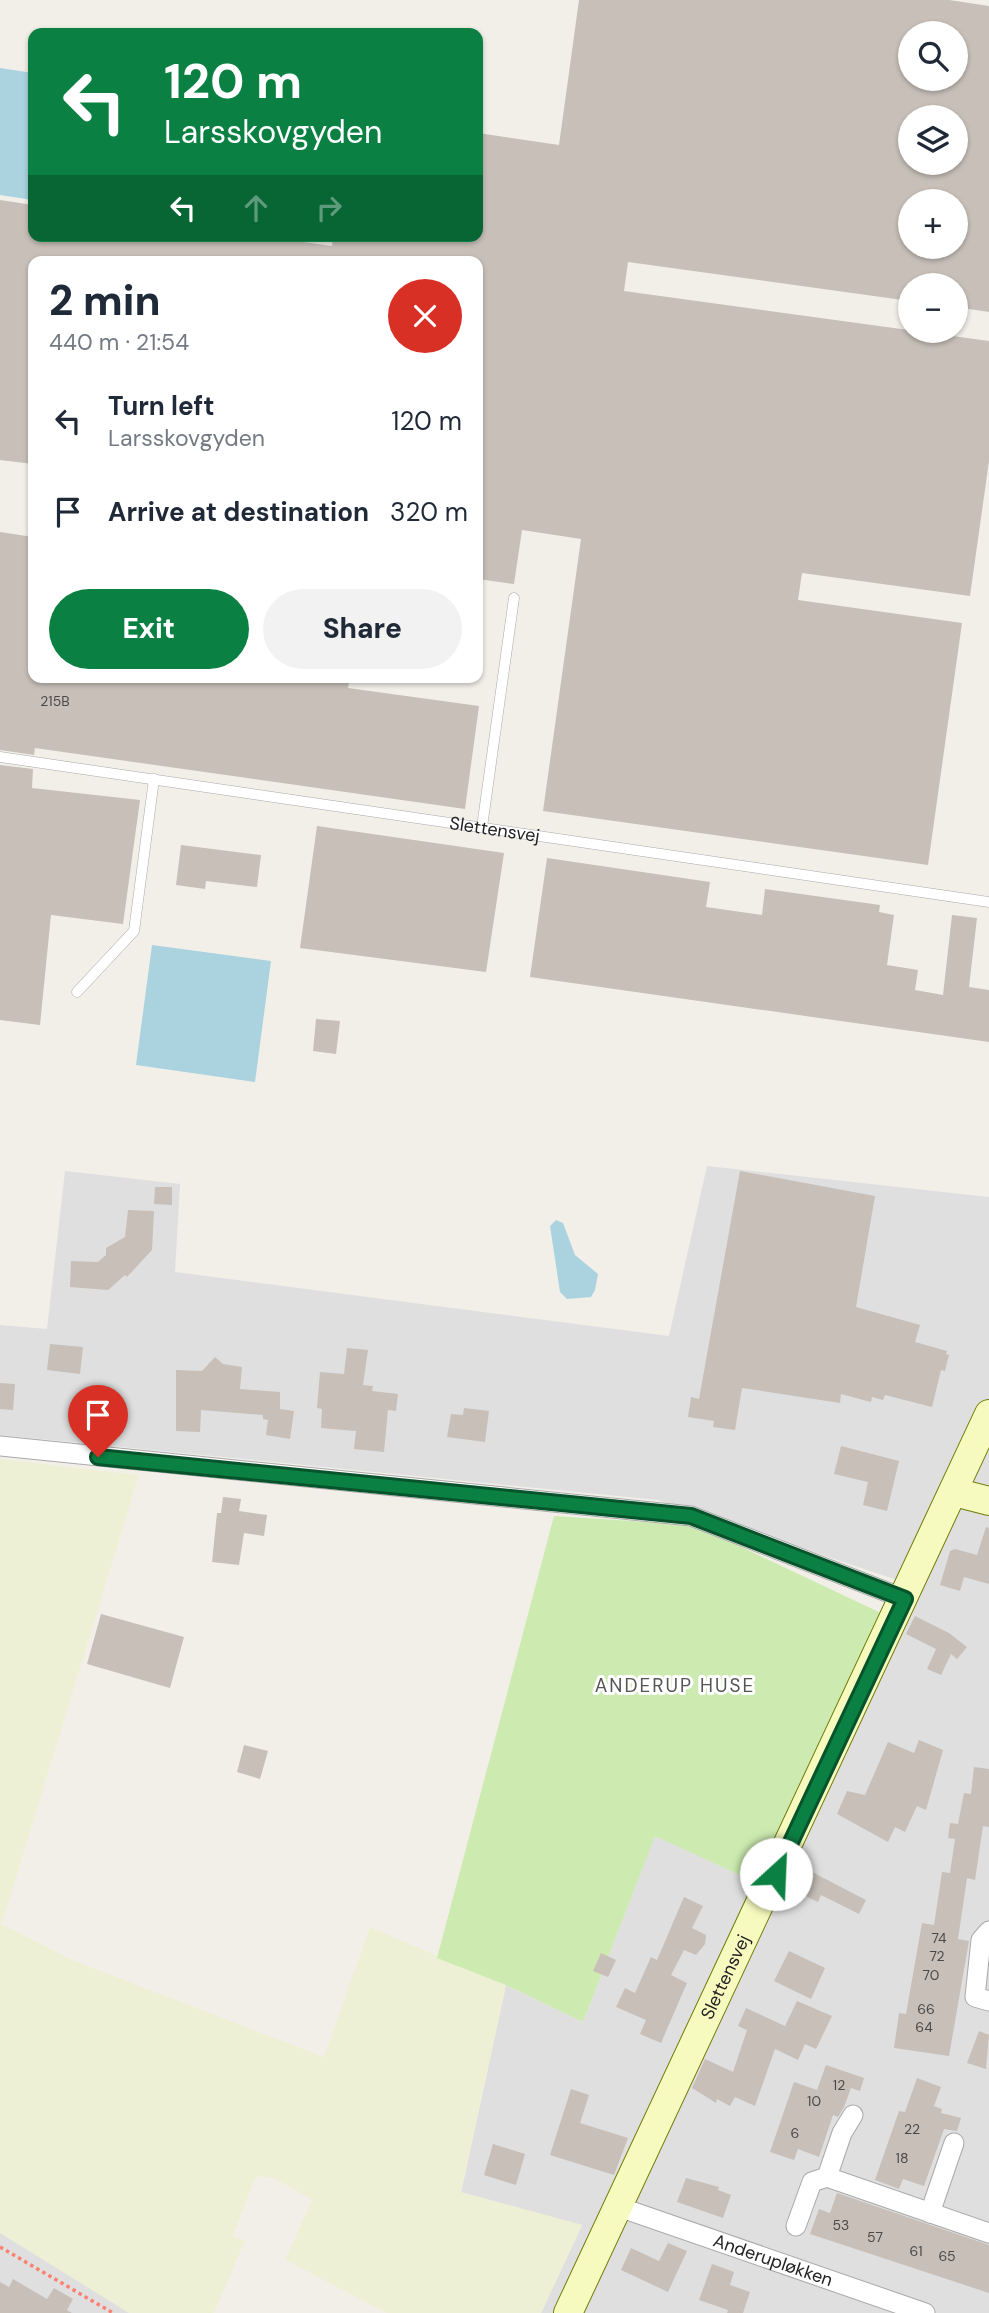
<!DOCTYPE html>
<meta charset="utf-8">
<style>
:root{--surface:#fff;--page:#f2f2f3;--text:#1f2937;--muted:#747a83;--accent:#0b8043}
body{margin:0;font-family:"DM Sans",sans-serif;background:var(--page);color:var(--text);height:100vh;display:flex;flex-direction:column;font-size:26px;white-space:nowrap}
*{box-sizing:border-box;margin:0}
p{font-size:23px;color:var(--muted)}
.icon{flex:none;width:38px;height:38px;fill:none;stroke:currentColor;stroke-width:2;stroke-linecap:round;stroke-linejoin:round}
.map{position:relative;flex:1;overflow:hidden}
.details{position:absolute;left:28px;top:256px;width:455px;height:427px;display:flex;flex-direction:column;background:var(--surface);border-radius:14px;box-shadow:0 2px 5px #0004}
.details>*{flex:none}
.hud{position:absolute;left:28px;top:28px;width:455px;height:214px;border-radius:14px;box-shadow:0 2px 5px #0004;background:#0b8043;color:#fff;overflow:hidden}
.tools{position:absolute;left:898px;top:21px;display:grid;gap:14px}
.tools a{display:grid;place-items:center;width:70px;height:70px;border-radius:50%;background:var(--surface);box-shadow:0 2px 5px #0004;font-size:35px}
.pin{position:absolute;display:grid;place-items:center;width:60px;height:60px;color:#fff;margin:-72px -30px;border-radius:50% 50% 50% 0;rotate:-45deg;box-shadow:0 0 7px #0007}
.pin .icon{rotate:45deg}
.me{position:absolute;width:77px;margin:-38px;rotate:25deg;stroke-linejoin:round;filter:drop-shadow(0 0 5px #0008)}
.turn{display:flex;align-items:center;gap:24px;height:147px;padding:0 21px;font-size:32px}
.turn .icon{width:91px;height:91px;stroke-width:2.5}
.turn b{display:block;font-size:49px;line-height:60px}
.lanes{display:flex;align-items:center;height:66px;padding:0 21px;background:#0003;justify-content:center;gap:35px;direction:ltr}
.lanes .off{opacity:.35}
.round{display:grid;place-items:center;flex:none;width:74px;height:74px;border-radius:37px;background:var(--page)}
.headline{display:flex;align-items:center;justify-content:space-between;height:119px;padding:0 21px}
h1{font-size:42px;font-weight:800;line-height:52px}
.cta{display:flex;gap:14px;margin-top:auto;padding:14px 21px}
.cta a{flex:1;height:80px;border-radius:42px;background:var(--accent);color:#fff;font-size:28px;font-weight:800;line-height:80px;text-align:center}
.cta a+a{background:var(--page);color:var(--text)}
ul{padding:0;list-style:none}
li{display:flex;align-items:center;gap:21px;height:91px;padding:0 21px}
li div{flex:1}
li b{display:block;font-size:26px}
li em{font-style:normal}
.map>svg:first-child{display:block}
.residential{fill:#e0dfdf}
.farmland{fill:#eef0d5}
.grass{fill:#cdebb0}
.water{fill:#aad3df}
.building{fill:#c7bfb8;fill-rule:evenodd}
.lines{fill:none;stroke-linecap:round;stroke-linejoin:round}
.lane-casing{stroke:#a9a9a9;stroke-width:11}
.street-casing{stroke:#a9a9a9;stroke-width:21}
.secondary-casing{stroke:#707d05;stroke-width:30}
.path{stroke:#fa8072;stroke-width:3.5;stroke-dasharray:3.5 3.5;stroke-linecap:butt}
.lane{stroke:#fff;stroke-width:10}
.street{stroke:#fff;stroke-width:19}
.secondary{stroke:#f7fabf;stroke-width:28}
.route-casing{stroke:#07532c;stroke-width:18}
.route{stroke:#0b8043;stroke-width:12}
.labels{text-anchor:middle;stroke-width:6;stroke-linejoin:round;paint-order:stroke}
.number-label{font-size:14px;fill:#4b4948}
.street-label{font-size:18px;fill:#222;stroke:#fff}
.neighbourhood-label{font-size:19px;letter-spacing:2px;fill:#555;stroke:#fff}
</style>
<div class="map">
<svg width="989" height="2313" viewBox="0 0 989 2313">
<rect width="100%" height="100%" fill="#f2efe9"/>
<path class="residential" d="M707,1166L989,1197V2313H541L582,2225L461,2193L506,1985L583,2022L655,1835L753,1881L897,1580L658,1500L0,1435V1325L47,1329L65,1171L180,1184L175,1272L669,1336Z
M0,2222L142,2313H0Z"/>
<path class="farmland" d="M0,1459L139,1475L2,1924L72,1960L324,2057L370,1927L506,1985L461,2192L582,2225L541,2313H387L285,2260L312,2200L274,2178L256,2176L233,2236L245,2241L214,2313H129L0,2233Z"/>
<path class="grass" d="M554,1516L695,1525L881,1613L753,1881L655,1836L583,2022L506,1985L437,1958Z"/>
<path class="water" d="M0,68L33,73V200L0,195Z
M152,945L271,961L255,1082L136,1065Z
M556,1220L563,1223L575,1255L598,1274L595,1290L591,1297L567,1299L560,1292L550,1226Z"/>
<path class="building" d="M579,0H949L989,6V312L956,307V285H910V301L628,262L624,291L989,341V461L970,596L802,573L798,600L962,623L928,865L543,811L581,539L522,530L514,584L478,579V261H33V464L0,460V200L33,205V236H261L332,246L333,236H478V133L559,145ZM910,33H956V79H910ZM910,117H956V163H910ZM910,201H956V247H910Z
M0,532L33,537V677H350L348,688L479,706L465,809L35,748L34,755L0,750Z
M0,765L33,769L32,788L140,800L123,924L51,915L40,1025L0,1020Z
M317,826L504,853L486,972L300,948Z
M181,845L261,855L257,887L206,881L205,889L176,885Z
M547,858L710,882L706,907L762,915L765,889L880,905L879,912L894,915L887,965L918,970L915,990L943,995L952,915L977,918L969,987L989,990V1042L530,977Z
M316,1019L340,1021L336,1054L313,1051Z
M740,1171L875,1196L856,1307L920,1325L915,1342L947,1351L946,1354L949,1355L945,1371L941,1370L932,1407L885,1395L883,1400L872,1397L871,1402L841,1394L840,1403L742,1388L735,1430L713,1427L714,1421L688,1417L691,1397L699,1399Z
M155,1187H172V1205L154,1204Z
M128,1210L154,1211L152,1250L127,1277L125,1275L108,1290L70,1287L71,1261L98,1262L106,1255V1248L125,1237Z
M50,1344L83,1347L80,1374L47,1370Z
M347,1348L368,1350L363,1385L373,1386L372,1391L398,1394L396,1411L388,1410L384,1452L354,1449L356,1431L321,1428L322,1409L317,1408L320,1372L344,1374Z
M215,1357L223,1364L242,1367L240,1389L280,1392V1409L294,1411L290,1439L266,1435L268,1420L263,1419V1415L201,1410L200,1432L176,1431V1370L202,1371Z
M0,1383L15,1384L13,1410L0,1409Z
M464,1408L489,1411L485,1442L447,1437L451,1414L463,1415Z
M841,1446L899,1461L887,1511L863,1505L868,1482L834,1474Z
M223,1497L241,1499L239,1511L267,1515L264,1536L244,1533L239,1565L212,1562L217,1513H221Z
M986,1527L989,1528V1584L964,1577L960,1591L940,1585L950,1551L955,1549L977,1555Z
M101,1614L184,1637L170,1688L87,1664Z
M915,1616L949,1633L967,1647L957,1659L951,1654L941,1675L927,1669L936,1649L906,1634Z
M919,1740L943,1750L926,1810L917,1806L905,1832L895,1827L888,1842L837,1814L847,1791L865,1795L888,1742L914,1753Z
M244,1745L268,1751L260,1779L237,1772Z
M974,1767L989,1769V1827L983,1826L975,1880L967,1878L958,1939L969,1941L949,2056L894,2048L899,2013L906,2014L922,1923L934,1925L942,1872L950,1873L955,1839L948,1838L950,1823L958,1824L964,1793L971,1794Z
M810,1871L866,1900L859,1914L821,1895L818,1902L799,1893Z
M684,1897L703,1906L692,1928L706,1935L705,1944L696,1955L684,1950L671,1975L687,1983L661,2043L640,2034L646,2020L616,2007L625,1988L635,1993L651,1957L657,1960Z
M789,1951L825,1968L811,1999L774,1981Z
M601,1953L616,1960L608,1977L593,1971Z
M797,2001L832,2016L816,2049L805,2044L798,2060L775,2049L755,2106L735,2097L730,2106L717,2099L716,2103L692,2088L705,2059L733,2072L747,2030L738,2026L746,2008L785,2026Z
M979,2031L989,2035L986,2069L967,2063Z
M826,2065L864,2078L860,2091L851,2088L844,2107L838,2117L833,2115L819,2157L798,2149L794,2160L770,2152L794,2082L817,2090Z
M917,2078L941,2087L934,2106L942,2109L941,2113L961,2118L957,2131L944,2129L924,2186L903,2179L899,2189L875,2180L899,2111L905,2112Z
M571,2089L589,2095L580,2123L628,2138L614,2175L550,2155Z
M493,2144L525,2154L516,2185L484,2175Z
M686,2178L719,2187L718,2190L731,2195L723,2218L677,2202Z
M837,2193L989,2245V2293L810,2234L819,2209L830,2213Z
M668,2243L687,2251L668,2292L621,2270L631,2248L659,2261Z
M712,2264L734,2272L730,2285L750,2292L743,2313H727L728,2310L699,2300Z
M13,2279L47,2299L54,2288L73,2299L67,2310L72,2313H0V2282L9,2287Z"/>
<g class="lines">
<defs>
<g id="lane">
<path id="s1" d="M0,757L989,902"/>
<path d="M482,827L514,598"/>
<path d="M77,992L134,931L154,779"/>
</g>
<g id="street">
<path d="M0,1446L691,1516L905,1599"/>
<path d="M989,1931L981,1940L975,1997L989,2001"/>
<path d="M853,2115L842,2133L827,2177L989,2233"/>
<path id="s2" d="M619,2207L925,2313"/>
<path d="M930,2213L954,2143"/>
<path d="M796,2226L812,2182L827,2177"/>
</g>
<g id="secondary">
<path d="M954,1492L989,1501"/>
<path id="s3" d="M568,2313L989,1414"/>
</g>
</defs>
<use href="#lane" class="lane-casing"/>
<use href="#street" class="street-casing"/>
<use href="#secondary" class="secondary-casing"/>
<path class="path" d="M0,2247L113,2313"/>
<use href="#lane" class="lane"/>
<use href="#street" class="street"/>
<use href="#secondary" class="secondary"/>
</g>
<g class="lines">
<defs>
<path id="route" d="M98,1457L691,1516L905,1599L776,1874"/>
</defs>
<use href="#route" class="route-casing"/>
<use href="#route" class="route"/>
</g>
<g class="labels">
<g class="number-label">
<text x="55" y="706">215B</text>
<text x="939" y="1943">74</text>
<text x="937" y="1961">72</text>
<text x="931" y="1980">70</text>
<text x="926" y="2014">66</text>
<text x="924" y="2032">64</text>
<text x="839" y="2090">12</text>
<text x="814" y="2106">10</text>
<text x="912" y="2134">22</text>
<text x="795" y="2138">6</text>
<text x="902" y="2163">18</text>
<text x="841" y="2230">53</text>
<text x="875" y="2242">57</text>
<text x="916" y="2256">61</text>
<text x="947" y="2261">65</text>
</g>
<g class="street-label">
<text dy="6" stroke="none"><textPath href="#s1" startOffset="500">Slettensvej</textPath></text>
<text dy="6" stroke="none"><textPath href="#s3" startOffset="371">Slettensvej</textPath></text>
<text dy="6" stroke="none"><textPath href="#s2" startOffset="163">Anderupløkken</textPath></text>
</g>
<g class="neighbourhood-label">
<text x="675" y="1692">ANDERUP HUSE</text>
</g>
</g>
</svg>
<div class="tools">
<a><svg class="icon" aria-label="search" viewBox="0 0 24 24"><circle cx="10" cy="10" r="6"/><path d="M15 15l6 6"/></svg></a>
<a><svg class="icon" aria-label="layers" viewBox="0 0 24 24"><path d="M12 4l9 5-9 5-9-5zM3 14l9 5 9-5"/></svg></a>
<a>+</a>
<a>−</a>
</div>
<div class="pin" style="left:98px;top:1457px;background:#d93025"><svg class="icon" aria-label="arrive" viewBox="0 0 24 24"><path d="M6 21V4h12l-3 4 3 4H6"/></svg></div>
<svg class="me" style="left:776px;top:1874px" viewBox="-20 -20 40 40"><circle r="19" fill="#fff"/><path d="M0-13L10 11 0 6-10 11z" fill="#0b8043"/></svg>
<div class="hud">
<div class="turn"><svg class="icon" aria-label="left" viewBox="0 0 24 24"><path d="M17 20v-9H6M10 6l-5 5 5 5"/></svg><div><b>120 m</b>Larsskovgyden</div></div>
<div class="lanes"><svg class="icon" aria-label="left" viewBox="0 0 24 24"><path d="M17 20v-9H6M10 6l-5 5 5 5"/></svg><svg class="icon off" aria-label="ahead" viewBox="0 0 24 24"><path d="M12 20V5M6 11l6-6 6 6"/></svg><svg class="icon off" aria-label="right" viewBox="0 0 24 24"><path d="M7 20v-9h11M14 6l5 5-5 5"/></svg></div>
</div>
<section class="details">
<div class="headline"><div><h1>2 min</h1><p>440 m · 21:54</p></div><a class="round" style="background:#d93025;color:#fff"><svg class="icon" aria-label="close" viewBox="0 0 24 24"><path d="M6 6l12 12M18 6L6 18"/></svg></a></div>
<ul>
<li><svg class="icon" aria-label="left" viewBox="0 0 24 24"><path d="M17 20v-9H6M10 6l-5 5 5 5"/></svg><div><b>Turn left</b><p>Larsskovgyden</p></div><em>120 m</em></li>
<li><svg class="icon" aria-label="arrive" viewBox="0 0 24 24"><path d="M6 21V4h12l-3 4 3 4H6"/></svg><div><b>Arrive at destination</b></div><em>320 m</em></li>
</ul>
<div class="cta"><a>Exit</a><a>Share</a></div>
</section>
</div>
